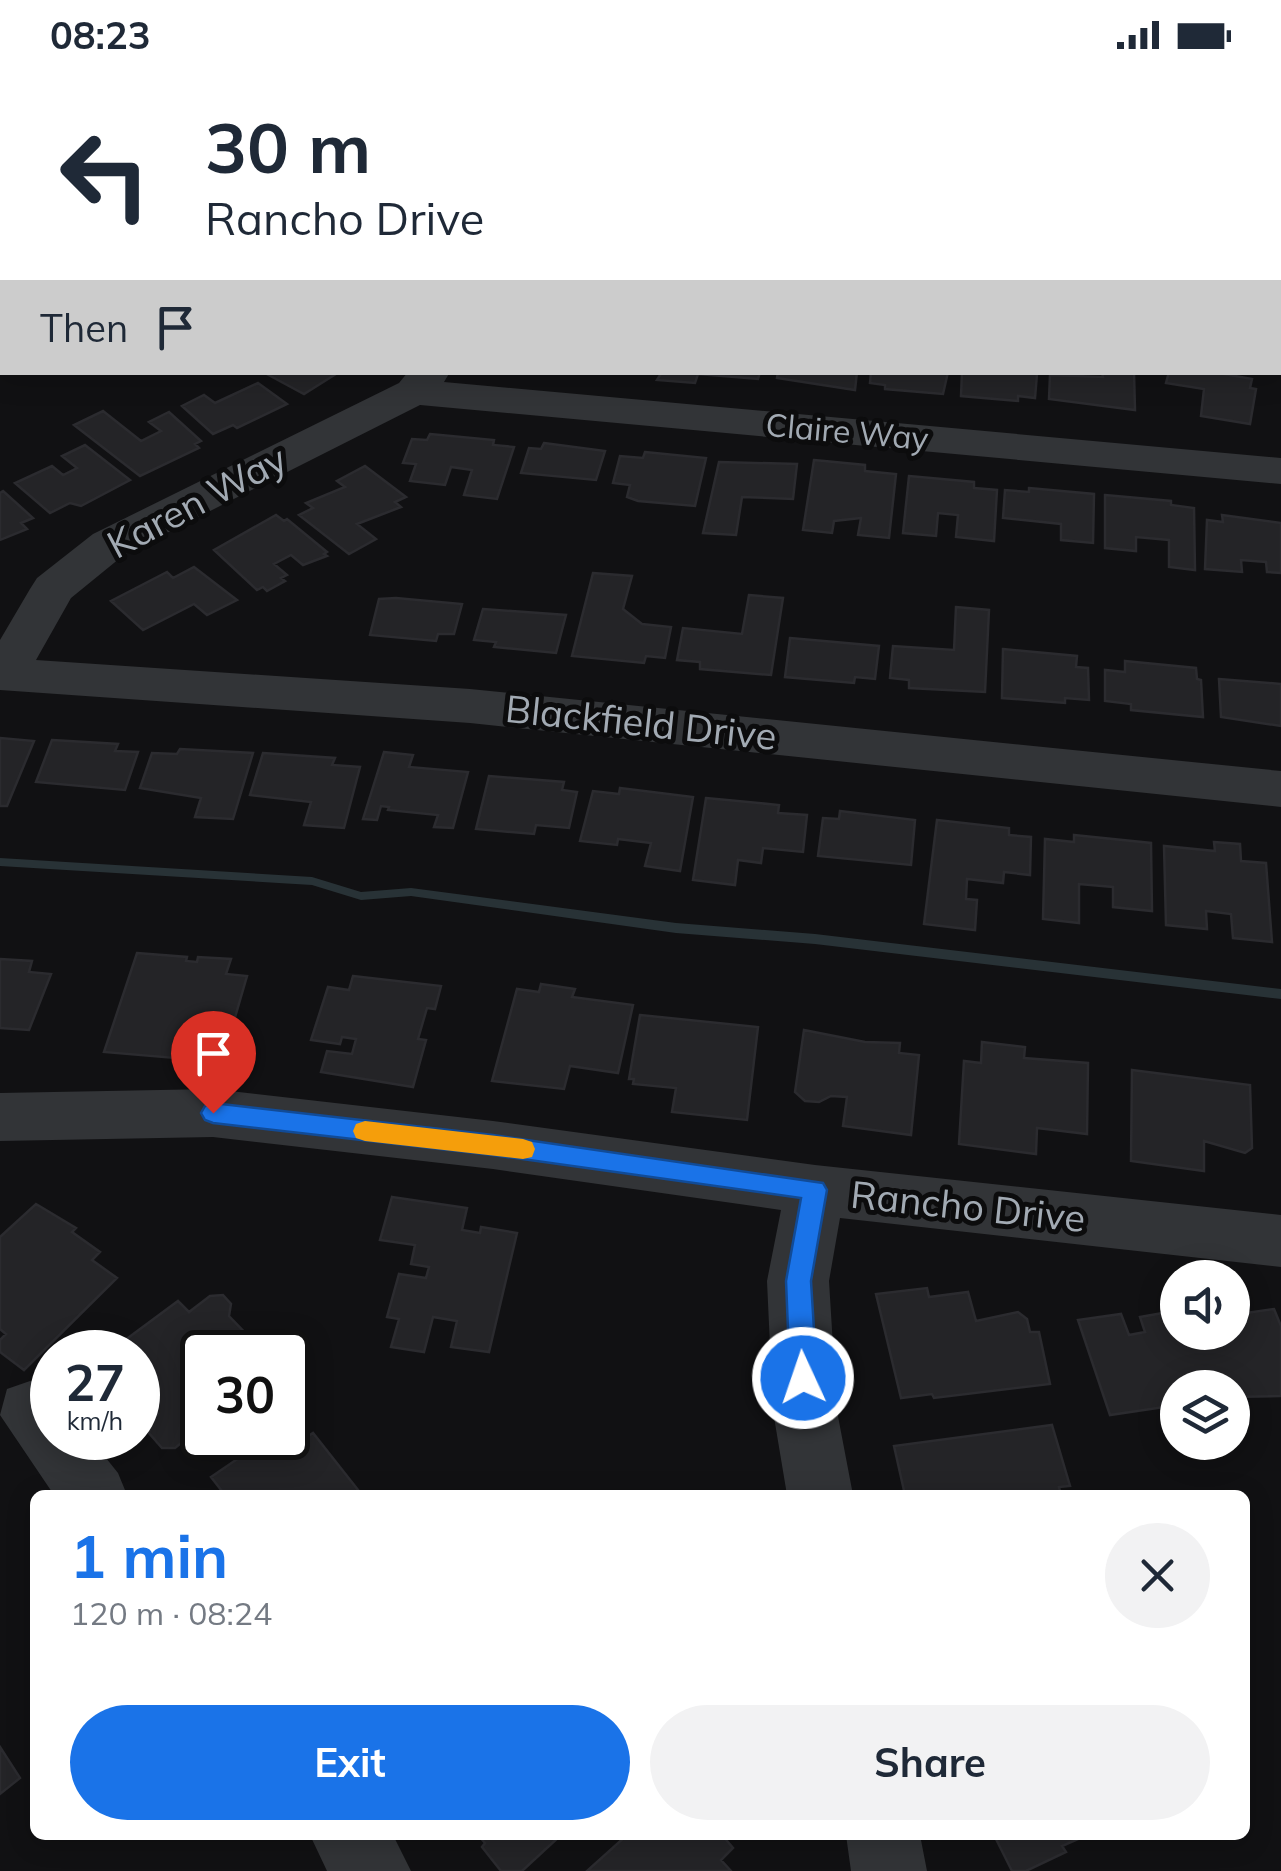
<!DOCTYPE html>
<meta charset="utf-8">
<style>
:root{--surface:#fff;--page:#f2f2f3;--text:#1f2937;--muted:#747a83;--accent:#1a73e8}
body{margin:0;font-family:Mulish,sans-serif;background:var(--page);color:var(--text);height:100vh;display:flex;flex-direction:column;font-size:38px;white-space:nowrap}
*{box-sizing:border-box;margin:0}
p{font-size:32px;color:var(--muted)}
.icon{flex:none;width:55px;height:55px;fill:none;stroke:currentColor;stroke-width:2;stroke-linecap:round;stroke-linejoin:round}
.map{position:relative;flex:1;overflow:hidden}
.drawer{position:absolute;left:30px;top:1420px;width:1220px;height:350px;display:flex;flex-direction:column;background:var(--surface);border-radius:15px;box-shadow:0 5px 25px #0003}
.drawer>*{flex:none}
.hud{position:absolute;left:0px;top:0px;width:1282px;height:305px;box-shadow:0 5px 25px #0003;background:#fff;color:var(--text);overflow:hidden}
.tools{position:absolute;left:1160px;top:1190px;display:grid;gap:20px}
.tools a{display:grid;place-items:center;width:90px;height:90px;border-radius:50%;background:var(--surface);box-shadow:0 5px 25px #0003;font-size:50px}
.speed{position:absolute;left:30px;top:1260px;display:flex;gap:20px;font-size:50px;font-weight:700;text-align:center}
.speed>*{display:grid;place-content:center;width:130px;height:130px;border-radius:50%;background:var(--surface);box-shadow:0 5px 25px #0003;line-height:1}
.speed small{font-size:25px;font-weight:400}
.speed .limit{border:5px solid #111;border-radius:15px;background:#fff;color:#111}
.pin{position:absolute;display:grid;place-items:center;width:85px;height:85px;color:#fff;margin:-102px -42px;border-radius:50% 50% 50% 0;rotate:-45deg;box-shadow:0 0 10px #0007}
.pin .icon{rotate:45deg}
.me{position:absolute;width:110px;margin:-55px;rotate:357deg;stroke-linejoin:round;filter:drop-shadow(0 0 8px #0008)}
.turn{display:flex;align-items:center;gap:35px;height:210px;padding:0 40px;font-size:45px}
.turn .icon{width:130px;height:130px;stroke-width:2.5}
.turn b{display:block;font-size:70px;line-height:85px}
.then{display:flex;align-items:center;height:95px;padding:0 40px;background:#0003;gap:20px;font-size:38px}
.round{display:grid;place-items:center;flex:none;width:105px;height:105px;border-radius:52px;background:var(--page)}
.headline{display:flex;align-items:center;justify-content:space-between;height:170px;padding:0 40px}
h1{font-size:60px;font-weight:700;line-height:75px;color:var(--accent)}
.button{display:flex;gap:20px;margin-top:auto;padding:20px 40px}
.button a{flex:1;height:115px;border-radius:60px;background:var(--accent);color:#fff;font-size:40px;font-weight:700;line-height:115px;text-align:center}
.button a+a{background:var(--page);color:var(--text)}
.status{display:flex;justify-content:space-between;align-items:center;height:70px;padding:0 50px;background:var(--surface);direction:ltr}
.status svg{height:28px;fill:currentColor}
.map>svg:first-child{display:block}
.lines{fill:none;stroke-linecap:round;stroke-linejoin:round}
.stream{fill:#283236;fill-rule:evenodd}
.building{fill:#242427;stroke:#2b2b2f;stroke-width:2.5}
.minor{fill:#323437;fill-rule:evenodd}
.route{fill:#1a73e8;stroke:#114b97;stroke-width:2.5}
.slow{fill:#f59e0b}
.labels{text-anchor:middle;stroke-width:10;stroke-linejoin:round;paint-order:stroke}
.far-street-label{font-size:32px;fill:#a2aab3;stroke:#0c0c0d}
.street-label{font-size:38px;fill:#a2aab3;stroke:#0c0c0d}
</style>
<div class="status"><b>08:23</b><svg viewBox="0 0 49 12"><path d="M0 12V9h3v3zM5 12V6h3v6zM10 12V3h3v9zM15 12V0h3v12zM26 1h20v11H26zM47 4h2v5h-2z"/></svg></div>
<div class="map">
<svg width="1281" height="1801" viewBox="0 0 1281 1801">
<rect width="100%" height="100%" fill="#111113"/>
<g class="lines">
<path class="stream" d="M0,788L312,807L361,822L411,818L676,853L815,864L1281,919V929L815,874L676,863L411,826L361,830L312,815L0,796Z"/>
</g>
<path class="building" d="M263,302H339L304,324Z
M662,302H760L758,309L698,304L695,313L657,310Z
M778,302H857L855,320L777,308Z
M871,302H948L943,324L885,319V315L870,313Z
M962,302L1037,304L1035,328L1018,326V331L961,326Z
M1102,302H1134L1135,340L1049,329L1050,305L1103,307Z
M1169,302H1213L1252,309L1250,318L1256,319L1250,354L1201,346L1204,319L1166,313Z
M258,313L287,334L237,358L233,355L213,364L182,336L204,325L215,333Z
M103,341L141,371L161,361L149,352L169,342L201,371L195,374L199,378L140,406L74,355Z
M430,364L494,370L493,375L514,377L497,429L464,425L472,400L451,397L445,415L410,411L416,394L403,393L412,369L427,370Z
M544,373L605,381L596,410L521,403L529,378L541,379Z
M85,375L130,410L81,436L70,433L50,443L15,413L52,396L63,405L77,398L62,386Z
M645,382L706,388L695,436L638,431L627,427L630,415L613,413L620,386L643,388Z
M814,390L865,395V401L896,404L889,468L858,465L861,448L834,451L832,463L803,460Z
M719,392L797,394L793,429L742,427L736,465L703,463Z
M365,396L406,427L395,432L401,437L357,454L376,469L349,484L299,445L313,438L306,433L345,417L337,411Z
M909,406L974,412V418L997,420L994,471L956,467L958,445L938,443L936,466L903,463Z
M1029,418L1094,424L1093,473L1061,470V454L1003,448L1005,420L1029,422Z
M3,421L33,448L21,453L27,459L0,470V423Z
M1105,425L1171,431V435L1194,438L1195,500L1169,497V470L1136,467V481L1105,478Z
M276,445L284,451L287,449L327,482L324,484L327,486L303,495L291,485L274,494L287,505L281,508L285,511L267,521L263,517L257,520L214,480Z
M1222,445L1281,453V503L1267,502L1266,492L1241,490L1242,502L1205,499L1207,450L1223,452Z
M194,497L237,530L207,545L194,534L143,560L111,531L167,502L173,508Z
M593,503L632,506L623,539L642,554L671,557L665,588L646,586L644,593L572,586Z
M749,525L783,528L771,605L700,599V592L677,590L683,558L742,564Z
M396,528L462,534L454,564H438L436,571L370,565L379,529Z
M956,537L989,540L985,622L909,618V610L890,608L893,576L954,580Z
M483,539L566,545L556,583L494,577L496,572L474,570Z
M790,568L879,576L875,609L855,607L854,613L785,607Z
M1003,579L1077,586L1076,597L1088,598L1089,630L1065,628V633L1002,628Z
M1125,591L1196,598L1197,609L1201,610L1203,647L1131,640V634L1105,631V600L1125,602Z
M1219,609L1281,614V656L1221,647Z
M0,668L34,671L7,736H0Z
M52,670L118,674L115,681L138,682L125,720L36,712Z
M180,679L253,683L233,749L195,747L201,728L140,718L152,683L177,684Z
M384,682L413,685L409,697L468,702L453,758L434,757L438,745L388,740L389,737L381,736L377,750L363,749Z
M263,683L335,688L332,695L360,697L344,758L304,755L311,732L250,725Z
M489,706L564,712L562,720L577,722L569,758L536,755L534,764L476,759Z
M620,718L693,727L680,801L645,796L651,773L618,769L617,775L580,771L593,721L619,724Z
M706,728L779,735L778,743L807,745L803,782L763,778L761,793L738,790L735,815L693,810Z
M840,741L915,750L911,795L818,786L823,748L839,749Z
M937,750L1009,758V765L1031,767L1030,805L1004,802L1003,813L967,809L966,829L977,830L975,860L924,854Z
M1074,765L1151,773L1152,841L1113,837V817L1079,814V853L1043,849L1045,769L1074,772Z
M1214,772L1240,774L1241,791L1266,793L1272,872L1233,868L1231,844L1206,841L1207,859L1166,855L1164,776L1215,781Z
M137,883L187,887L186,891L197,892L198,887L231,889L226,904L247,906L229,968L193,966L187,989L104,982Z
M0,889L32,891L29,902L51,904L29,960L0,958Z
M353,906L441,916L435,939L427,938L418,969L426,970L413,1017L321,1002L327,981L352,984L356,969L342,967L340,974L311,970L328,917L349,920Z
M541,914L575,919L572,927L633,935L618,1003L570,996L564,1019L492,1011L517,919L539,922Z
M640,945L758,957L747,1050L672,1042L676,1018L633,1014L634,1009H629Z
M804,960L865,972L900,973L899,983L919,985L911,1065L843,1056L847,1027L831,1026L819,1032L805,1031L795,1022Z
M982,972L1025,977L1024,988L1088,993L1087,1064L1037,1058L1036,1084L959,1074L964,991L981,993Z
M1132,1000L1250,1015L1252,1078L1245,1083L1204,1071V1101L1131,1091Z
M392,1127L467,1138L462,1160L480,1163L481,1157L517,1163L489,1282L451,1277L457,1251L433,1247L424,1282L391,1277L399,1249L387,1247L399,1204L426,1208L429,1197L411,1194L415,1175L380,1170Z
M36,1134L76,1158L72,1162L100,1182L92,1190L117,1208L24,1300L0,1282V1270L6,1264L0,1259V1167Z
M927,1218L929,1227L968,1222L976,1251L1018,1242L1027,1249L1030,1262H1039L1050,1314L934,1328L932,1324L901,1328L876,1224Z
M223,1225L231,1234L229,1246L253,1271L248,1275L254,1282H202V1356L175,1378H162L149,1363L151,1350L158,1344L150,1335L138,1345V1282H109L178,1231L189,1242L210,1226Z
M1274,1239L1281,1256V1326L1232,1327V1318H1178V1335L1110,1345L1078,1250L1121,1244L1129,1265L1145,1262L1140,1247L1163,1243L1168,1255L1178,1253V1262H1232V1245Z
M1052,1355L1070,1416L1059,1417L1061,1425H905L894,1376Z
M288,1356L299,1372L313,1363L362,1425H225L211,1407L268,1368H288Z
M0,1677L20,1708L0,1724Z
M478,1765H561L522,1801H501L482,1777L485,1773Z
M627,1765H722L733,1778L721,1790L731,1801H587Z
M994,1765H1087L1062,1776L1066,1782L1026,1801H1012Z"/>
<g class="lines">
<path class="minor" d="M1,112L2,135H0V112Z
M1280,133H1281V155H1280Z
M408,302H450L444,312L1281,388V414L420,335L125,484L71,528L36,590L470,619L1281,701V737L470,653L0,620V570L30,519L37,508L93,464L399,313Z
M213,1019L493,1051L815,1095L1281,1145V1197L840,1148L829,1211L837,1341L853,1425H787L773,1341L767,1211L781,1140L493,1099L213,1067L0,1071V1023Z
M30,1311L52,1319V1368H90L118,1403L127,1425H54L0,1345L7,1319Z
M310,1765H393L411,1801H327Z
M846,1765H920L927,1801H851Z"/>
</g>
<path class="route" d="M213,1033L493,1065L823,1113L827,1120L811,1211L817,1308L813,1317L803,1320L794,1317L790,1308L786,1211L801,1128L493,1085L213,1053L205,1050L201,1043L205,1036Z"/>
<path class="slow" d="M365,1051L523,1069L532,1072L535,1079L532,1087L523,1089L365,1071L356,1068L353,1061L356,1054Z"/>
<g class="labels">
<g class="far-street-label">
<text transform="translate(847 362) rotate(5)" y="11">Claire Way</text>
</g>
<g class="street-label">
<text transform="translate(197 432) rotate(-28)" y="13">Karen Way</text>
<text transform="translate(641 653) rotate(6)" y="13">Blackfield Drive</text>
<text transform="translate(968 1137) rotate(6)" y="13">Rancho Drive</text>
</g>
</g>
</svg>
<div class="tools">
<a><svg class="icon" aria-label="sound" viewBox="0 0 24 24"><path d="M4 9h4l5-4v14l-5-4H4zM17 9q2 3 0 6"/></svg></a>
<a><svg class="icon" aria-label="layers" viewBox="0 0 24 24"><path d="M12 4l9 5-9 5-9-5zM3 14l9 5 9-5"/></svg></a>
</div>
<div class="speed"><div>27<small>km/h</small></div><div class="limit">30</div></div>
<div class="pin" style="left:213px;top:1043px;background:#d93025"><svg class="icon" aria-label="arrive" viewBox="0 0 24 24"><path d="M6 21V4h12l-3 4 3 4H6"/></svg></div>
<svg class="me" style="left:803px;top:1308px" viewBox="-20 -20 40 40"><circle r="17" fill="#1a73e8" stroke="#fff" stroke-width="3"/><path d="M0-11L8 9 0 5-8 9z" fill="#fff"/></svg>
<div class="hud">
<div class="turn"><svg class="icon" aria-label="left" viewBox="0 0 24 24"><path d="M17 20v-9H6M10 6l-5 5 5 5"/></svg><div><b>30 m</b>Rancho Drive</div></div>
<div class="then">Then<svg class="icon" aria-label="arrive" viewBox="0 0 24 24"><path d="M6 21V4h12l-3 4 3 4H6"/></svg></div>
</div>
<section class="drawer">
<div class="headline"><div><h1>1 min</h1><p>120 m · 08:24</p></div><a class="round"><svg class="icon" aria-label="close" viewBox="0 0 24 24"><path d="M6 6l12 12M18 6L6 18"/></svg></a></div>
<div class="button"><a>Exit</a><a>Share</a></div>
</section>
</div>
